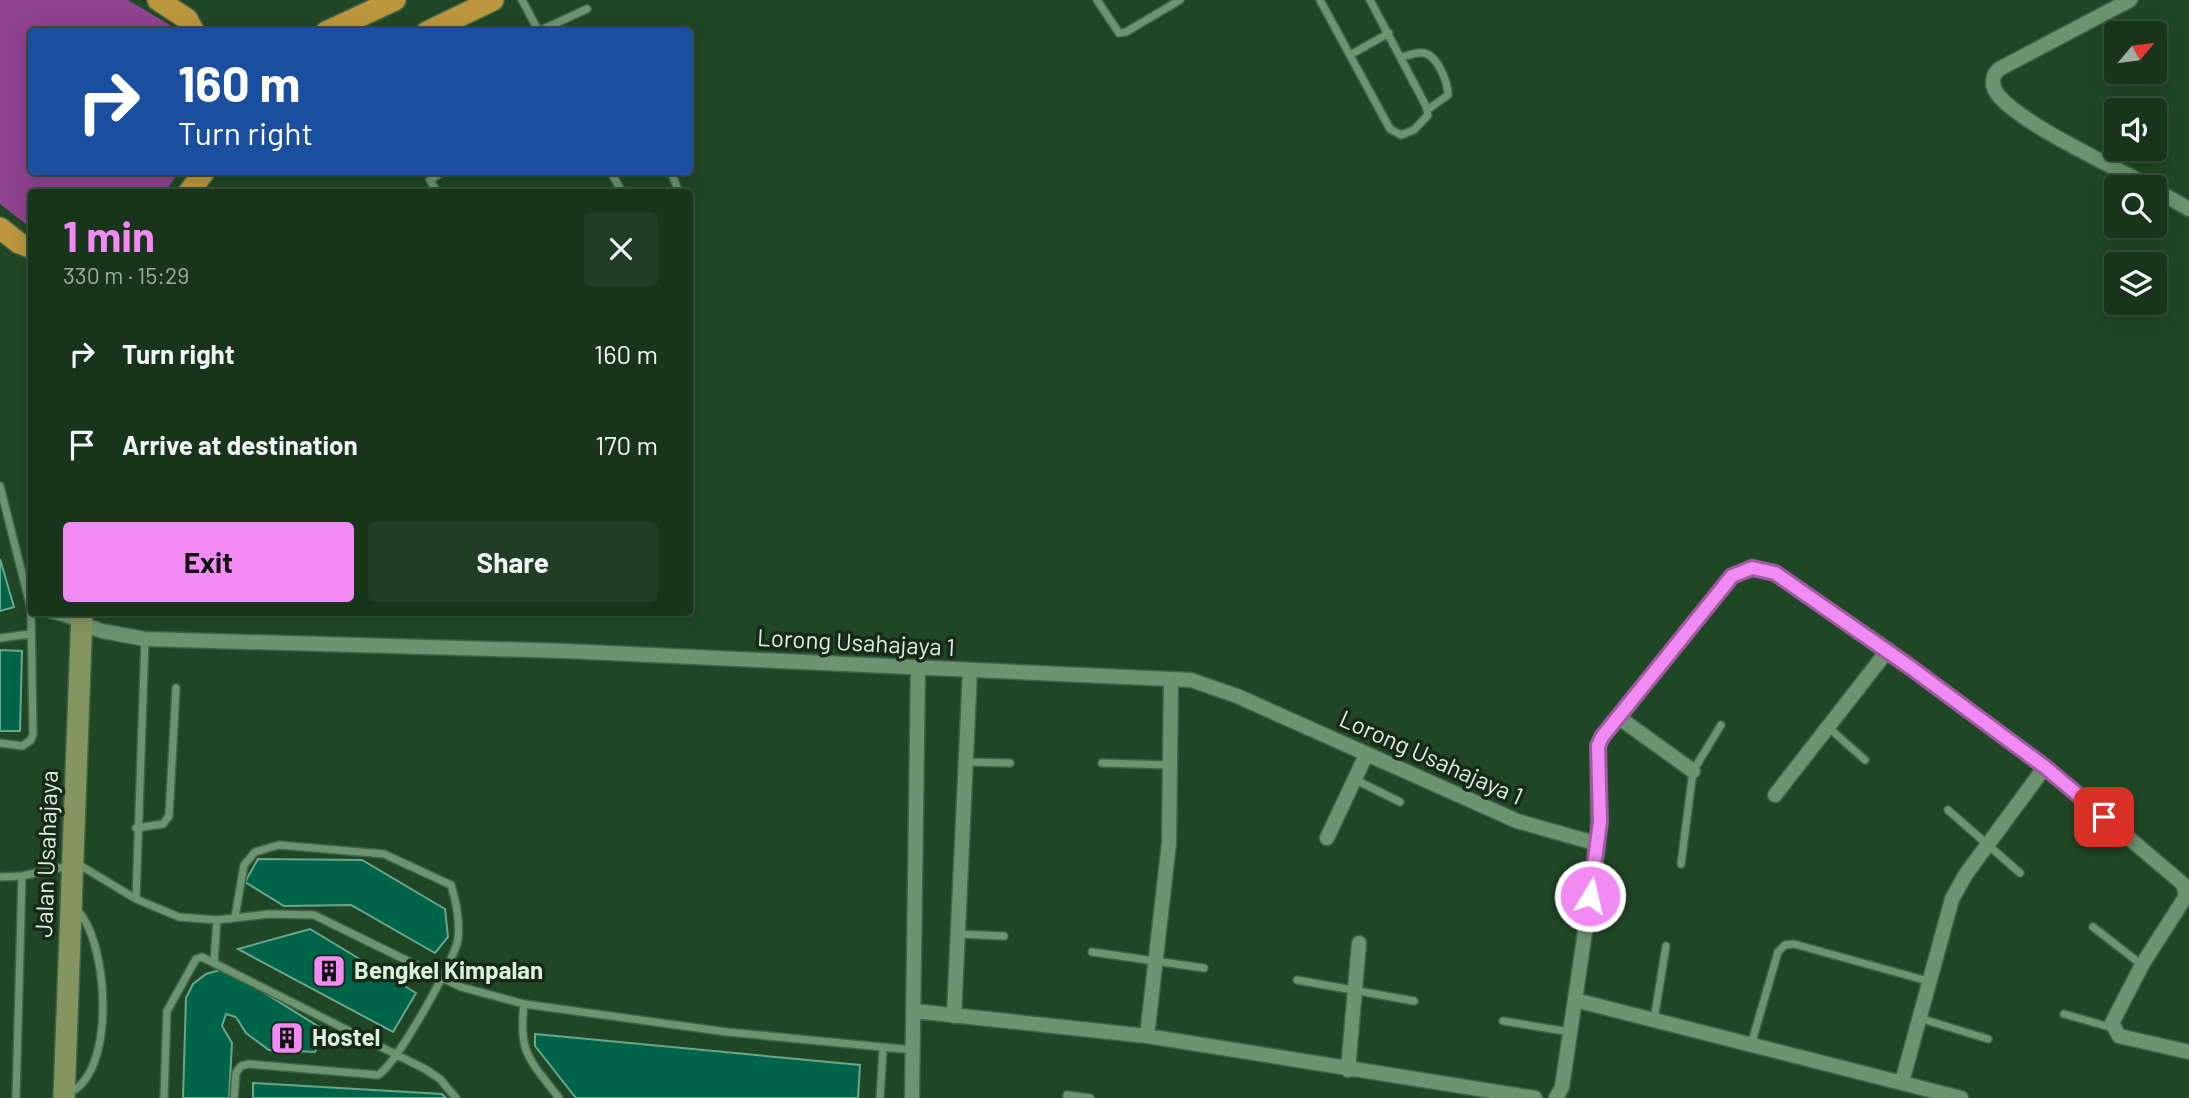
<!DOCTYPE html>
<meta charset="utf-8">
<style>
:root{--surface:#18351c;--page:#213d25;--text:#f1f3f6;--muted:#9faba3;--line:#36503b;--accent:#f28af3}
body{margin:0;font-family:Barlow,sans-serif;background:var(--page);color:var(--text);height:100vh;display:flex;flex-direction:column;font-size:26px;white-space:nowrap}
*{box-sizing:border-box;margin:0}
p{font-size:23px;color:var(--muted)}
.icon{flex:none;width:38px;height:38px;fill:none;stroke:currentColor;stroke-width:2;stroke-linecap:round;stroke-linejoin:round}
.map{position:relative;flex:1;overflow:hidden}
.side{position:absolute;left:28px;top:189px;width:665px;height:427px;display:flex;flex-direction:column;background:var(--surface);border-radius:7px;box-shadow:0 4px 18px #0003,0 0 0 2px var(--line)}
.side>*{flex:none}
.guide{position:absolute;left:28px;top:28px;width:665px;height:147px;border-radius:7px;box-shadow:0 4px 18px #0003,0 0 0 2px var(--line);background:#1a4fa0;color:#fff;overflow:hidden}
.needle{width:46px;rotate:61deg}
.tools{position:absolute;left:2104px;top:21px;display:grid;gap:14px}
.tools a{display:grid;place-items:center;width:63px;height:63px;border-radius:7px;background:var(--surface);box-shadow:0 4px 18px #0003,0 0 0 2px var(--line);font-size:35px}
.pin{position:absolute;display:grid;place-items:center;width:60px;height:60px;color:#fff;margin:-30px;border-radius:14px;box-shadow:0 4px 10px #0006}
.me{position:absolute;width:77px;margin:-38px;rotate:9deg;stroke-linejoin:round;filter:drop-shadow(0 0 5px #0008)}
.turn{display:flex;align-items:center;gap:24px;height:147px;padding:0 35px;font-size:32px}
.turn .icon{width:91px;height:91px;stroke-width:2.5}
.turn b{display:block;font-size:49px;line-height:60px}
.round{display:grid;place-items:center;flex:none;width:74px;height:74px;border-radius:7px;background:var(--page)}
.summary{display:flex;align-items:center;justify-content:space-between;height:119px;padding:0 35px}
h1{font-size:42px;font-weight:700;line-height:52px;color:var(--accent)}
.primary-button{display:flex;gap:14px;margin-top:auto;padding:14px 35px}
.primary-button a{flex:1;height:80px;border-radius:7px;background:var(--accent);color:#111;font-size:28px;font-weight:700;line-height:80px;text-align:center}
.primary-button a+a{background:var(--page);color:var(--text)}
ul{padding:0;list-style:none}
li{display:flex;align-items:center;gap:21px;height:91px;padding:0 35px}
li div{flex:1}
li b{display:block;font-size:26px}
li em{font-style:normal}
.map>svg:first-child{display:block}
.green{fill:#8f4290}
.building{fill:#006449;stroke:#6aa58d;stroke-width:2}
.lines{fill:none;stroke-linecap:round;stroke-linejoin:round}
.lane-casing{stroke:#406346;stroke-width:10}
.street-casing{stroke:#406346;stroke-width:17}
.secondary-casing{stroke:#406346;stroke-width:24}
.highway-casing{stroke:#406346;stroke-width:24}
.lane{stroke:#6c946f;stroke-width:7}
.street{stroke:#6c946f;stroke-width:14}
.secondary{stroke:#849560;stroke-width:21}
.highway{stroke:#bb963d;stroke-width:21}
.route-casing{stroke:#9d5a9e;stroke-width:18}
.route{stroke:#f28af3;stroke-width:12}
.labels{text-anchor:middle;stroke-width:7;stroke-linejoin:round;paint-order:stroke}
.street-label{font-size:24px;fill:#dbf1dc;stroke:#182819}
.poi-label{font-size:24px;font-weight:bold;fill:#dbf1dc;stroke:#182819;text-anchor:start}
</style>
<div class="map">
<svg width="2189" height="1098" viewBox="0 0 2189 1098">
<rect width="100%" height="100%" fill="#204725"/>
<path class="green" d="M0,0H128L180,31L32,32V172H179L165,192H32L31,228L0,204Z"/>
<path class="building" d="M0,559L14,607L0,611Z
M0,650L22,651L20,731H0Z
M258,859L362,860L445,909L448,937L435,953L351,905L284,906L245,882Z
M310,929L416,993L393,1032L238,949Z
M220,970L236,975L324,1030L315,1052L269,1050L246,1033L236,1017L226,1014L222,1026L232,1043L229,1098H183L186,998L193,984L206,974Z
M535,1034L860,1065L858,1098H576L535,1046Z
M253,1083L442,1094L446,1098H253Z"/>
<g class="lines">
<defs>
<path id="lane" d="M522,0L539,32
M1097,0L1119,33L1126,32L1180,0
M1320,0L1390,129L1401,135L1414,130L1428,115L1426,106L1370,0
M539,31L587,9
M1350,55L1389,33
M1402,57C1409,55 1417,52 1424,53C1438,56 1448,83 1448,95L1427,110
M611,172L622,192
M671,172L679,192
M437,192L430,180L442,172
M0,486L31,609L33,734L31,740L22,746L0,743
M43,612L79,623
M0,638L30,634
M1828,727L1865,760
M966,762L1010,763
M1102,763L1170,765
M1354,779L1400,802
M1948,810L2020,873
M136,828L163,824L169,816L176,688
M1681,864L1693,771L1721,725
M0,877L22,876L78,864L136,899L145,639
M136,899L179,917L217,920L269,914L314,915L461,987L524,1004L727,1032L913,1050
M2093,927L2142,965
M958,934L1004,936
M1092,952L1204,968
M214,962L217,920
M1297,980L1414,1001
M524,1004C518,1054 530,1060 559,1098
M2064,1014L2113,1028
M1919,1018L1988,1039
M1654,1020L1666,946
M1503,1021L1570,1032
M1751,1045L1778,952L1785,945L1794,944L1928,981
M68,1093C117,1075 109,942 77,910
M16,1098L22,876
M164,1098L167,1011L196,959L202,957L425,1069L440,1079L456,1098
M234,1098L236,1073L241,1066L249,1064L378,1075C396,1065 455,960 458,939C460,920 457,904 451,885L384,854L279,845L255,852L244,865L235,917
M880,1098L883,1049
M1067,1098V1095L1090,1098"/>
<path id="street" d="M2130,0L2001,68C1991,74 1991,86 1998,95C2024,126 2113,166 2151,187
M2154,189L2189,209
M82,624L102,631L145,639L565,651L1191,680L1237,696L1517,821L1598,844
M1618,717L1693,771
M1775,795L1888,650
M1327,838L1366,755
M1575,1000L1961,1098
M914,1011L1147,1036L1535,1098
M954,1016L970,670
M1147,1036L1169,843L1171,679
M1348,1070L1359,943
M1902,1082L1952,899L1966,874L2045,767
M912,1098L918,668
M1556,1098L1562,1087L1598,844V746L1602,737L1732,576L1752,567L1775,573L1888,650L2045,767L2183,884L2186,896L2142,965L2112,1023L2119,1036L2189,1052"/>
<path id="secondary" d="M64,1098L82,612"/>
<path id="highway" d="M158,0L187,19L194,32
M326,32L395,0
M427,32L493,0
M189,192L204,172
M0,228L19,243L32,248"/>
</defs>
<use href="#lane" class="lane-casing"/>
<use href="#street" class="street-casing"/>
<use href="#secondary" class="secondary-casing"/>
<use href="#highway" class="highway-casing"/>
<use href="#lane" class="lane"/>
<use href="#street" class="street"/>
<use href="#secondary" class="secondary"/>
<use href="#highway" class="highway"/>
</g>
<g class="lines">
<defs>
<path id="route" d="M1590,896L1600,822L1598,746L1602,737L1732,576L1752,568L1775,573L1910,667L2045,767L2104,817"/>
</defs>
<use href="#route" class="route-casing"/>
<use href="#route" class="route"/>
</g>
<defs>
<symbol id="building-square" viewBox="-11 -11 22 22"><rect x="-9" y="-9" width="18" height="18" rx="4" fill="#f28af3" stroke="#182819"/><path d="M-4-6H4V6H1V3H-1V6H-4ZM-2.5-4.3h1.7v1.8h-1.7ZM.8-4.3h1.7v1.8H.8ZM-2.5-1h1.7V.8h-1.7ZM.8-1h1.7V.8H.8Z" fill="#111"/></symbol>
</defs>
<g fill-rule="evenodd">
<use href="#building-square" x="310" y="952" width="38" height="38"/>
<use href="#building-square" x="268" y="1019" width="38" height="38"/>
</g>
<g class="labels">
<g class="street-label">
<text transform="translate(856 643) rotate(3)" y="8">Lorong Usahajaya 1</text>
<text transform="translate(1431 758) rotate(24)" y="8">Lorong Usahajaya 1</text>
<text transform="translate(47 854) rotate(-88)" y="8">Jalan Usahajaya</text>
</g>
<g class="poi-label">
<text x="354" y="979">Bengkel Kimpalan</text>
<text x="312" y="1046">Hostel</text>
</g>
</g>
</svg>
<div class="tools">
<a><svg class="needle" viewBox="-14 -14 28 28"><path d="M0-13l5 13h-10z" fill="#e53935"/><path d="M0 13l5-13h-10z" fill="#9faba3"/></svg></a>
<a><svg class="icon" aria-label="sound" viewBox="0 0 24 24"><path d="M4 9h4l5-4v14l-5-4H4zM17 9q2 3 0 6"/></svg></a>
<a><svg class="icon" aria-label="search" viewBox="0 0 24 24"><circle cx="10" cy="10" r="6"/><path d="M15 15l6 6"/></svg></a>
<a><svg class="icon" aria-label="layers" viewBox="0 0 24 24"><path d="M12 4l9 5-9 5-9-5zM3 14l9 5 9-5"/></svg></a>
</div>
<div class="pin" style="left:2104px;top:817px;background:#d93025"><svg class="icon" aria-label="arrive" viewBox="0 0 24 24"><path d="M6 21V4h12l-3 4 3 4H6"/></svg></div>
<svg class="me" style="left:1590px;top:896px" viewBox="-20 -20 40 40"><circle r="17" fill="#f28af3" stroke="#fff" stroke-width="3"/><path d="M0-11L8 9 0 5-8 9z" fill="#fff"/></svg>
<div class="guide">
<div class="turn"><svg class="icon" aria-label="right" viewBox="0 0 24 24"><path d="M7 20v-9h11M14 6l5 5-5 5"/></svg><div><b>160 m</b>Turn right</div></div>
</div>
<section class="side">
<div class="summary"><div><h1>1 min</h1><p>330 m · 15:29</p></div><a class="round"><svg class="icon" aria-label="close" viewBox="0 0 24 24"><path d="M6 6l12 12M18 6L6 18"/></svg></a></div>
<ul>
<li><svg class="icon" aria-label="right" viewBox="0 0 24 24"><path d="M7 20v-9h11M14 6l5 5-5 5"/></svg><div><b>Turn right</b></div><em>160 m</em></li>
<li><svg class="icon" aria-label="arrive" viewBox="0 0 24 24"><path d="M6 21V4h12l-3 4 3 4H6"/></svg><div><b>Arrive at destination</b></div><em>170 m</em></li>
</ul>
<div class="primary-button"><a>Exit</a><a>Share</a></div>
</section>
</div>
